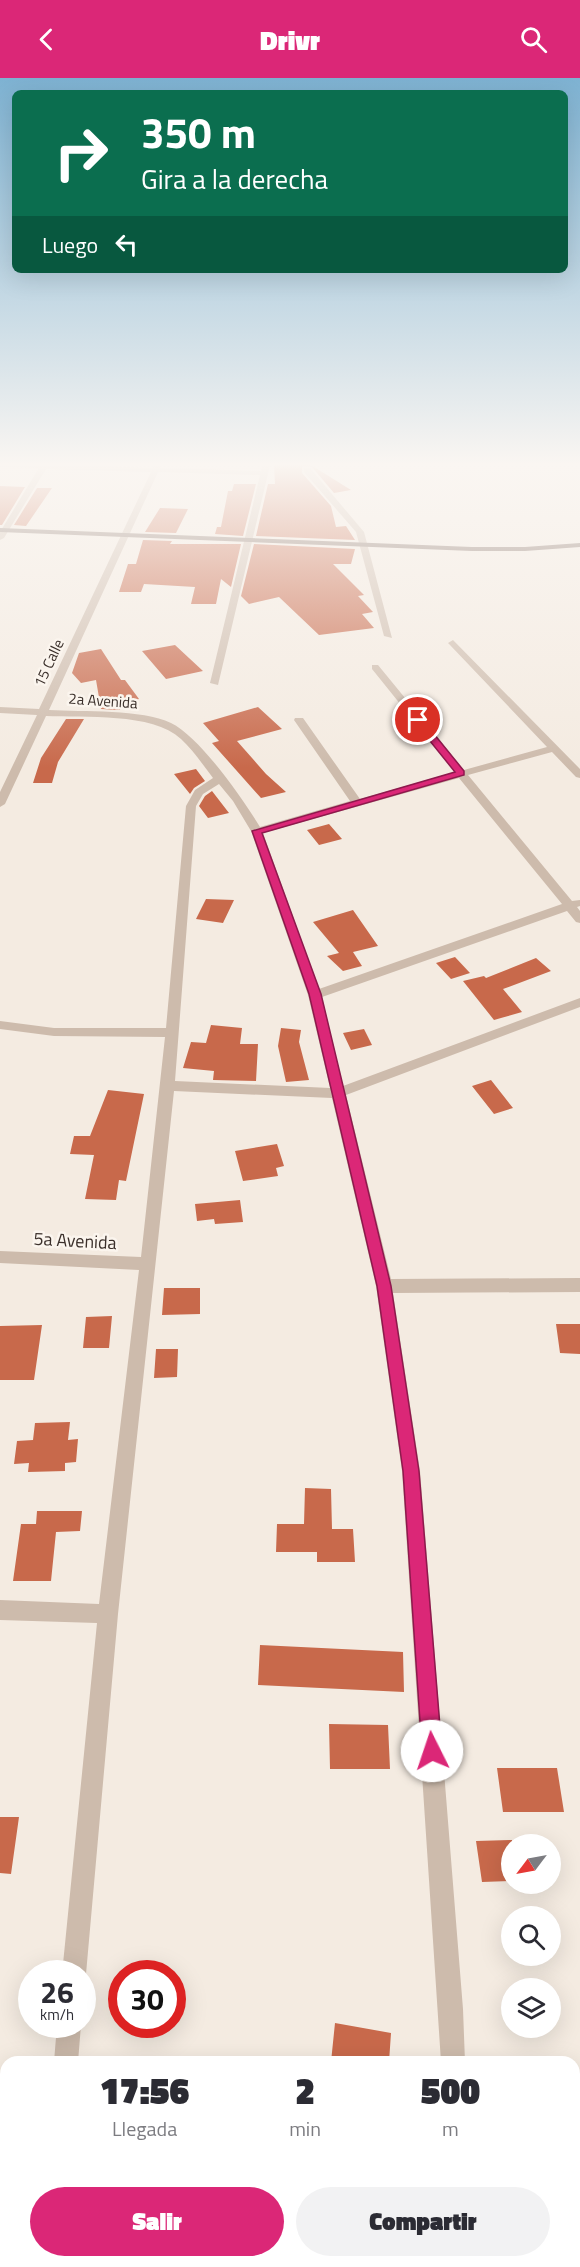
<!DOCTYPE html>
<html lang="es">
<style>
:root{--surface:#fff;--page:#f2f2f3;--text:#2b2b33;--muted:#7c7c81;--accent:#db2777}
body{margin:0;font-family:"Titillium Web",sans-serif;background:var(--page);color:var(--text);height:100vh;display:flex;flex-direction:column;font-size:22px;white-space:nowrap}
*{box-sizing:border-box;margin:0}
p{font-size:20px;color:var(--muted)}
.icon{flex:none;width:33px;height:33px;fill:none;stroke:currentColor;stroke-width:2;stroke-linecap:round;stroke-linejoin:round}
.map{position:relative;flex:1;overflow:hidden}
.side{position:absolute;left:0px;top:1978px;width:580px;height:212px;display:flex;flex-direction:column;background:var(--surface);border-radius:18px 18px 0 0;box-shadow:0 6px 24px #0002}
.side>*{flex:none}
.hud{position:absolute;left:12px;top:12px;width:556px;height:183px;border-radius:9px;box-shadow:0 6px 24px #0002;background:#0b6e4f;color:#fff;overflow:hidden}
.needle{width:39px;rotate:238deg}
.controls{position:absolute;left:501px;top:1756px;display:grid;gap:12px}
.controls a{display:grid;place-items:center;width:60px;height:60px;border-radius:50%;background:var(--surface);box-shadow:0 6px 24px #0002;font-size:30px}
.speed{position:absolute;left:18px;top:1882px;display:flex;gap:12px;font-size:30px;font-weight:700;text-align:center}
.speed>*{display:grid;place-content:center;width:78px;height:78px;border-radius:50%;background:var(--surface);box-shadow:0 6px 24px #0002;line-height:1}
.speed small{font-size:15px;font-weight:400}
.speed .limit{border:9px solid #d22;background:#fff;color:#111}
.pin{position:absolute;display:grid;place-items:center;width:51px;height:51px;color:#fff;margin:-26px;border:3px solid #fff;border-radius:50%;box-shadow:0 2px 6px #0007}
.me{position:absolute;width:66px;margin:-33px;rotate:356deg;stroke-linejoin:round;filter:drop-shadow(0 0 4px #0008)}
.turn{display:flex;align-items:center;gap:21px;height:126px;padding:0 30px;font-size:27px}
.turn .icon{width:78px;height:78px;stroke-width:2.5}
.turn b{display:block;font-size:42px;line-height:51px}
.then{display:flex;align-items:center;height:57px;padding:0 30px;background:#0003;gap:12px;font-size:22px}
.eta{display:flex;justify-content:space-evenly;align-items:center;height:102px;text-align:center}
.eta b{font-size:36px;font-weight:800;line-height:42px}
.button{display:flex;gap:12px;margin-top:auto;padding:12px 30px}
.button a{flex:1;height:69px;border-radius:36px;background:var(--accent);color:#fff;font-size:24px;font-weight:800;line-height:69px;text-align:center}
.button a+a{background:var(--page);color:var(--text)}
header{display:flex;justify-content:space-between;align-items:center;height:78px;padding:0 30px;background:var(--accent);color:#fff;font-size:27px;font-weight:800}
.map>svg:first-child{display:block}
.building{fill:#c8694b}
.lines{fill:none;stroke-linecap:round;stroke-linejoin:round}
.minor{fill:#cdbbac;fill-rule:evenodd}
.major{fill:#7d675c;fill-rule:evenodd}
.route{fill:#db2777;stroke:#8e194d;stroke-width:1.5}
.labels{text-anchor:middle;stroke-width:5;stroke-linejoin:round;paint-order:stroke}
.far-street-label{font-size:15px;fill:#3b302b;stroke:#fbf5ee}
.street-label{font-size:18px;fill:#3b302b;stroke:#fbf5ee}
</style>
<header><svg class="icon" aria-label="back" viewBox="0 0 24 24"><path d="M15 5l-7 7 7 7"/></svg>Drivr<svg class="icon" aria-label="search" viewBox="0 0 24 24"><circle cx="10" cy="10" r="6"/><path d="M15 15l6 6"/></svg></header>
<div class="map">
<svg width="580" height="2189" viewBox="0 0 580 2189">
<rect width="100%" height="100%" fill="#f4ebe1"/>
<path class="building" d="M306,384L351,412L334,415L312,389L302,388V395L331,428L336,449L346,448L355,462L256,458L268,406H275L274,386Z
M234,406H256L243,458L215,456L217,449H221L228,413H232Z
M0,408L25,409L2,447H0Z
M37,410H52L26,448L14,447Z
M160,430L188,431L176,455L145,454Z
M143,462L172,463L170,466H241L231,509L221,501L216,526H191L195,509L144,506L141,514H119L128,486H136Z
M254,466L355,471L351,486H333L364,517L358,518L373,534L362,536L374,550L319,557L279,519L249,526L241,518Z
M175,567L203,593L166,601L142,573Z
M101,571L121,602H125L139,621L122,625L120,632L101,631L96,602L81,605L72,595L79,575Z
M258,629L282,651L237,663L266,696L286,714L261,720L212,665L219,663L203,645Z
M66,641H84L58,684L52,705H33L41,680Z
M196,691L205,703L194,710L190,716L174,696Z
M212,713L229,735L208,740L199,728L205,718Z
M329,746L342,761L319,767L307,752Z
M206,821L234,822L223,845L196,841Z
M353,832L378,868L353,874L362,888L343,893L327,878L339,875L313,844Z
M455,879L470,895L451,901L436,885Z
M536,880L551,893L503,911L522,934L494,942L463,903L484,898L486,900Z
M211,947L242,950L240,966H258L256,1003L213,1002L214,993L183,990L191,964L206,965Z
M281,950L301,952L299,964L309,1002L286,1004L278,968Z
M364,951L372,967L351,972L343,955Z
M491,1002L513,1030L494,1036L472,1008Z
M108,1012L144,1016L126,1103L119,1102L116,1122L85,1121L94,1077L70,1076L74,1058H90Z
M277,1066L284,1088L276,1090L278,1098L243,1103L235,1073Z
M240,1122L243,1144L215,1146L214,1141L197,1143L195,1126Z
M164,1210H200V1236L162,1237Z
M112,1238L109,1270H83L86,1239Z
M556,1246H580V1276L560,1275Z
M42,1247L34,1302H0V1248Z
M156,1271H178L177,1299L154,1300Z
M70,1344L68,1362L78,1361L76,1384L65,1385V1393L28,1394L29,1385L14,1386L17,1363L33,1362L35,1345Z
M305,1410L331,1411L332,1451H353L355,1484H317V1474H276L277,1446H304Z
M37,1433H82L80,1453L56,1454L51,1503H13L21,1446H36Z
M260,1567L403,1574L404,1614L258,1607Z
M329,1646L388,1647L390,1691H330Z
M497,1690H557L564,1734H503Z
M0,1739H19L11,1796L0,1795Z
M512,1762V1803L482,1804L476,1763Z
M335,1945L391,1955L389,1984H331Z"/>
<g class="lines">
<path class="minor" d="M43,383H50L49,386L153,390L156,383H163L160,390L261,393L263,383H271L218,607L210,605L260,397L158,394L49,632C83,634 142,631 171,645C200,659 243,721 260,749L350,723L294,642L295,640H303L360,721L455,694L372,591V587H378L464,692L547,669L450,567L448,565L453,562L580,691V700L576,699L552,674L468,697L572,823L580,822V828L577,829L580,833V845L576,844L567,833L322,919L343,1008L580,920V929L346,1017L391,1201L580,1200V1214L393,1215L420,1393L463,1931L465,1984H441L402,1393L376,1208L332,1020L174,1013L118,1536L86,1896L82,1904V1896H62L97,1545L0,1542V1522L99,1526L139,1192L0,1185V1173L141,1179L165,959L54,958L0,951V943L54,950H166L186,728L195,712L213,700C203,687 193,672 181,661C152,634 84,640 46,638L5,726L0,729V714L37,637L0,635V629L39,631L151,394L46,391L4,460L0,462V454L39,390L0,389V385L42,386ZM459,700L562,826L319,911L263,755ZM219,706L233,723L251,753L308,917L330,1010L175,1003L196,728L203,716Z
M304,390H310L364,454L392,560L384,558L356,454L304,394Z
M57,1947H81L78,1984H54Z
M33,2184H61L60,2189H32Z
M443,2184H471V2189H443Z"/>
<path class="major" d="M0,450L472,469H525L580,465V469L525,473H472L0,454Z"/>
</g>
<linearGradient id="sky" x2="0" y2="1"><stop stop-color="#7eb2d2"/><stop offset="0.56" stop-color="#faf6f2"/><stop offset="1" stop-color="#faf6f2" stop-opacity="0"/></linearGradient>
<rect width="580" height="690" fill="url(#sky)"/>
<path class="route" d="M418,639L421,640L464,693V697L262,755L321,916L391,1208L419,1393L442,1673L439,1680L432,1683L425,1680L422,1673L403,1393L377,1208L309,916L252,753L455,694L413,642Z"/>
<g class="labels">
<g class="far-street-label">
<text transform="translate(49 585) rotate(-65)" y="5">15 Calle</text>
<text transform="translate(103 623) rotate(4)" y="5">2a Avenida</text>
</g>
<g class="street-label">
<text transform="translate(75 1163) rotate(3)" y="6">5a Avenida</text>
</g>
</g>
</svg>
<div class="controls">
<a><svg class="needle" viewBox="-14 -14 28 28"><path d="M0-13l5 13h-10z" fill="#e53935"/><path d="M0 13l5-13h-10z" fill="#7c7c81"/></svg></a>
<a><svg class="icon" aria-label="search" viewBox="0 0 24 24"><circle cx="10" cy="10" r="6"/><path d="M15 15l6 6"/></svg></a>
<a><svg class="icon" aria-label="layers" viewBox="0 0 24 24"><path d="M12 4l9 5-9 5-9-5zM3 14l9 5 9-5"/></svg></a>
</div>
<div class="speed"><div>26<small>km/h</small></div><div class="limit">30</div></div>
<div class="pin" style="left:418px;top:642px;background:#d93025"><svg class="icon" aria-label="arrive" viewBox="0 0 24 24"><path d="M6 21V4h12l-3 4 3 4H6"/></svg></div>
<svg class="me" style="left:432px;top:1673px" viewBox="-20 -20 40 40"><circle r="19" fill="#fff"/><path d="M0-13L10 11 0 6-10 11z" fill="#db2777"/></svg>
<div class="hud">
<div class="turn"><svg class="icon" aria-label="right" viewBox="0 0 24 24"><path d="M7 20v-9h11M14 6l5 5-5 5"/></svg><div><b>350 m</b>Gira a la derecha</div></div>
<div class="then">Luego<svg class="icon" aria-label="left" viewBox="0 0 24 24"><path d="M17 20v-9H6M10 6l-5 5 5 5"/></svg></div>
</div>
<section class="side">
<div class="eta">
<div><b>17:56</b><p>Llegada</p></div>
<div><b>2</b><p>min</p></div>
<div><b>500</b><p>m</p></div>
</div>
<div class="button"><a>Salir</a><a>Compartir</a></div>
</section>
</div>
